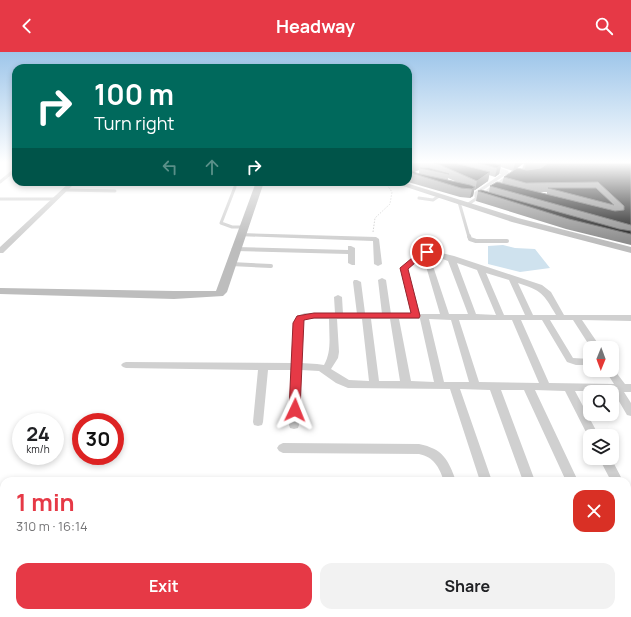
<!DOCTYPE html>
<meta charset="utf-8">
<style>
:root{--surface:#fff;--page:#f2f2f2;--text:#202124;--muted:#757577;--accent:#e63946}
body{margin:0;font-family:Manrope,sans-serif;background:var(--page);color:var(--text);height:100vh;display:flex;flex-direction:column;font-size:15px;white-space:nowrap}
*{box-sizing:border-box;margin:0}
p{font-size:13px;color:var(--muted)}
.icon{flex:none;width:22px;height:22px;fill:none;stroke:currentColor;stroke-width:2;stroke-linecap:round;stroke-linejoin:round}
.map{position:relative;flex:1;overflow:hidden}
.panel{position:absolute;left:0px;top:425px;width:631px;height:140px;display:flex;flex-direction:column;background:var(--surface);border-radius:12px 12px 0 0;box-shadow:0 2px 6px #0003}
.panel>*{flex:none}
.guide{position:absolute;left:12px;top:12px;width:400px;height:122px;border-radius:12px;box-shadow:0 2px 6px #0003;background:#00695c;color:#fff;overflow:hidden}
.needle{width:26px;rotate:181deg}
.fabs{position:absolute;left:583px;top:289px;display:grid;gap:8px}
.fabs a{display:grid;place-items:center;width:36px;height:36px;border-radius:8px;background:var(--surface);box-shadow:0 2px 6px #0003;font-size:20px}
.speed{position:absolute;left:12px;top:361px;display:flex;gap:8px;font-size:20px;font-weight:700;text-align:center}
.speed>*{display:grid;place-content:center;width:52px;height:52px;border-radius:50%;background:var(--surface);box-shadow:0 2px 6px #0003;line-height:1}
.speed small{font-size:10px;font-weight:400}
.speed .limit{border:6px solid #d22;background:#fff;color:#111}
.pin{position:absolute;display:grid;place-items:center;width:34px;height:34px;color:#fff;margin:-17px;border:2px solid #fff;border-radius:50%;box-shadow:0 1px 4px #0007}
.me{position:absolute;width:44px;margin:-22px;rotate:2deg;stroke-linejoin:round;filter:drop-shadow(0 0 3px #0008)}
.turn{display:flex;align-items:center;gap:14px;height:84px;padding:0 16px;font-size:18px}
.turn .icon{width:52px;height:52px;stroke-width:2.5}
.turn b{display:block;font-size:28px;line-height:34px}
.lanes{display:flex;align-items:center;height:38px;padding:0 16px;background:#0003;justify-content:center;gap:20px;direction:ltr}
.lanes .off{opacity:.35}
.round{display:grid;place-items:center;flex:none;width:42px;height:42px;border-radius:12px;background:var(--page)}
.head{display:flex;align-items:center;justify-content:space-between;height:68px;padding:0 16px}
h1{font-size:24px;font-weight:700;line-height:30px;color:var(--accent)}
.primary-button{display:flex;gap:8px;margin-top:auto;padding:8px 16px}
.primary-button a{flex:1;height:46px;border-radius:12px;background:var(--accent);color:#fff;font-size:16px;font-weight:700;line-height:46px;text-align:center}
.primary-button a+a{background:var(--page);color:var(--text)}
header{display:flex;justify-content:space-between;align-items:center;height:52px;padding:0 16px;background:var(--accent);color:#fff;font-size:18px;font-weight:700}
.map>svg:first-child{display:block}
.water{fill:#cfe2ee}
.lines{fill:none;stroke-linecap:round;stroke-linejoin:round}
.path{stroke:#cdcdcd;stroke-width:1;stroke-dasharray:1.5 1.5;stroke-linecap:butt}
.lane-far1{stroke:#d0d0d0;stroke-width:3}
.lane{stroke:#d0d0d0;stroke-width:4}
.street{fill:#d0d0d0;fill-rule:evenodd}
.secondary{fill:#bdbdbd;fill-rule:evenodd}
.wall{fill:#8c8c8c;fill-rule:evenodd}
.shaded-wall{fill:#5f5f5f}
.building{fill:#1a1a1a;stroke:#5f5f5f}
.route{fill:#e63946;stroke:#96252e}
</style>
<header><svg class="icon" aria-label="back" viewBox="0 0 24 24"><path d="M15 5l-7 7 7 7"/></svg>Headway<svg class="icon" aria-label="search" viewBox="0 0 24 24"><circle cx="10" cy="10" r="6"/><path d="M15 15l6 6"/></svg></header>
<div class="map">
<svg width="631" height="565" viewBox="0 0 631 565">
<rect width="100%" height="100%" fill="#fff"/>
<path class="water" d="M503,193L515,196L535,197L550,216L520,220L488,212V194Z"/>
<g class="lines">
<path class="path" d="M373,180L375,166L390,152L392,140L385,130"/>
<path class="lane-far1" d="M494,119L512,123
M0,130L16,117
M235,135L221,171L232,175H243
M65,138L115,139
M476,145V141L507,120L495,116
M419,146L433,148L439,144
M0,147H55
M459,150L469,185
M467,153L506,126"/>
<path class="lane" d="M469,184L470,187L476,189H507
M231,212L271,214"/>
<path class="street" d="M70,130H76L3,201H0V195Z
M240,181L376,185L379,187L382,212L378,214L374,212L373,189L238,184V182Z
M348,194H351L355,196V213H352L348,211V202L235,199L231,197L235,195L348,198Z
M422,198H429L454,204L542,233L551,240L564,263H631V269L582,268L601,296H591L573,268H550L573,306L590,307V313H576L567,310L542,268H521L549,331L614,332L605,318H612V315L625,332H631V340H624L631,351V364L627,363L613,339H575L599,384H590V388L565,339L535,338L578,429H566L524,338H501L535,429H523L490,338L460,337L492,429H480L450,337L348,336L336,331L319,319L301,318L299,373L298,376L294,377L290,376L289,373L291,318H268L263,370L262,373L258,374L254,373L253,370L258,318L126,316L123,315L121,313L123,311L126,310L292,311L294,271L297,264L305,261H335L334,245L338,243L342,245L343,262H357L353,230L354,228H357L361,230L365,261L382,262L378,228L382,226L386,228L391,262H411L400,216ZM429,202L448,209L468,262H449ZM423,204L440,262H420L408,217ZM457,211L477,218L496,263L476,262ZM486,221L509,228L525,263H504ZM518,231C542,239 543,241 556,263H533ZM306,267H329C329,283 332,299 324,313L317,312L301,311L302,271L304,268ZM337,267H362L369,329L349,328L331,317L338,306L339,300ZM371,267H390L400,329H379ZM399,267H420L434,330L411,329ZM429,267L451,268L469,330H444ZM459,268H512L539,331L479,330Z
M283,391L419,392C443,397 448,407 456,429H444C439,415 434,405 419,402L283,401L279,399L277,396L279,393Z
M599,406H611L623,429H611Z
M627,443L631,445V463L627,461Z
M627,484H631V508H627Z
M590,561H606L607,565H591Z"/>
<path class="secondary" d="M256,130H264L227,240L223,244L174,247L0,242V236L174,239H216Z
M391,130H403L518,166L631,195V201L512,170Z"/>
</g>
<path class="wall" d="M408,111H524L513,119L501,115L499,122L495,125L489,123L488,129L475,138H474L473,144L470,146L460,145L408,130ZM419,118V122L415,120ZM448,126L457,130L448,128Z
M631,111V193L566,177L476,149L478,139L489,140L490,134L502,131L504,125L522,117L524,112ZM538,140H547V142Z"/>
<path class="shaded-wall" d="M415,111H420L419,118L410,121L409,113Z
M515,111H524L513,119Z
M533,111H548L536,119L524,121L526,112Z
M501,113L499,122L495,125L497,116Z
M490,120L488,129L475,138L477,129Z
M475,135L473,144L470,146L472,137Z"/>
<path class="building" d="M408,111H415L409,113L410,116L416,121L470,133L475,135L472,137L461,136L408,120Z
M434,111H455L490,120L477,129L438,112Z
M478,111H492L501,113L497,116Z
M525,111H533L526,112H524Z
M548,111H631V173L490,134L497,130L615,159L624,158V154L598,130L526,131L504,125L517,116L527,118L541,116Z
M420,116H429L449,122Z
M548,136H596L614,153Z
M481,138L619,177L631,179V182L569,167L478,139Z"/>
<linearGradient id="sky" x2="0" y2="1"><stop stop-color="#9ec6ea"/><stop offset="0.58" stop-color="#fff"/><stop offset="1" stop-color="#fff" stop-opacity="0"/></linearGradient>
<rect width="631" height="190" fill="url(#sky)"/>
<path class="route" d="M427,198L430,199V202L423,204L408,217L420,264L419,266H314L304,268L300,358L298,361H291L289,358L293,271L297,264L314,261H411L400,216L418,201Z"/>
</svg>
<div class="fabs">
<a><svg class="needle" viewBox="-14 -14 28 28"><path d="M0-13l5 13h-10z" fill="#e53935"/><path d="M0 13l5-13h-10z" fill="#757577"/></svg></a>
<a><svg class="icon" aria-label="search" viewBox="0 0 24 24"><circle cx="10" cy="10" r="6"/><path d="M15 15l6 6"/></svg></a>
<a><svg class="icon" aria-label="layers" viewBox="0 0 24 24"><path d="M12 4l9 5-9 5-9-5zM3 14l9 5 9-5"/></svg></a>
</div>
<div class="speed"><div>24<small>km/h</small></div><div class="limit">30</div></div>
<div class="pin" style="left:427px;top:200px;background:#d93025"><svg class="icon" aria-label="arrive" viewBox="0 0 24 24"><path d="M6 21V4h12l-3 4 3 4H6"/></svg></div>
<svg class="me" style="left:295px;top:358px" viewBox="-20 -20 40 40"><path d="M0-17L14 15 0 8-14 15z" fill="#e63946" stroke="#fff" stroke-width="4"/></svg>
<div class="guide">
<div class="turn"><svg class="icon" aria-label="right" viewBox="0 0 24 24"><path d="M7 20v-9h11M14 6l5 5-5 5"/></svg><div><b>100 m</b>Turn right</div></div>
<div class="lanes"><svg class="icon off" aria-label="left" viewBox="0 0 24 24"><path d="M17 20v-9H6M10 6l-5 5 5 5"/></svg><svg class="icon off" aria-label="ahead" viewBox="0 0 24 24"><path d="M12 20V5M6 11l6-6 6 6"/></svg><svg class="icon" aria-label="right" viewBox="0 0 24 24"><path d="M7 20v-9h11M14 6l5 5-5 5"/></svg></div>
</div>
<section class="panel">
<div class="head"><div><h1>1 min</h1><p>310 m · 16:14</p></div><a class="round" style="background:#d93025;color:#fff"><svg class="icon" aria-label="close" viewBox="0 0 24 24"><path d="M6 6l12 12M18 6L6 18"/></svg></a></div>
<div class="primary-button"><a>Exit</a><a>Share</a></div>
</section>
</div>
